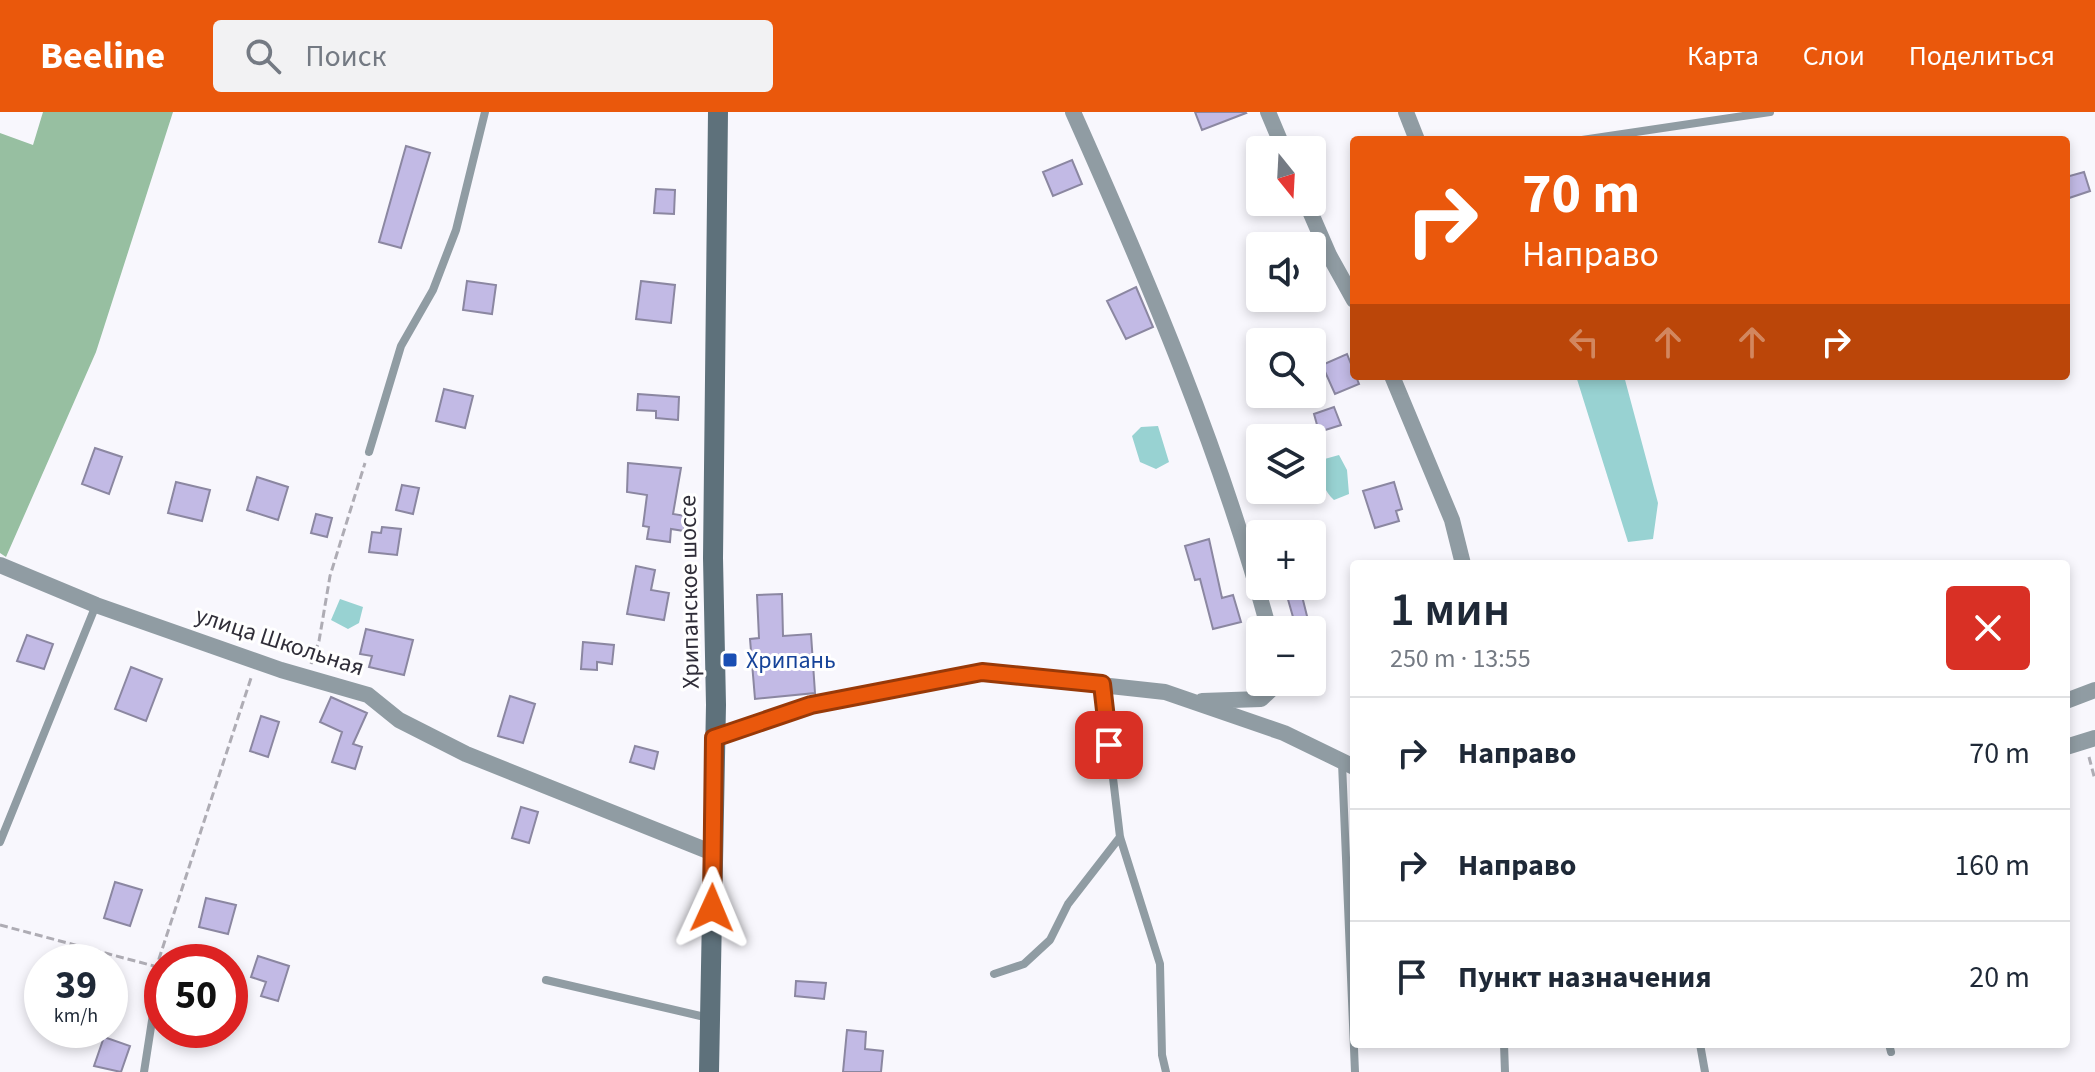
<!DOCTYPE html>
<html lang="ru">
<meta charset="utf-8">
<style>
:root{--surface:#fff;--page:#f2f2f3;--text:#1f2937;--muted:#747a83;--line:#e0e1e3;--accent:#ea580c}
body{margin:0;font-family:"Source Sans 3",sans-serif;background:var(--page);color:var(--text);height:100vh;display:flex;flex-direction:column;font-size:30px;white-space:nowrap}
*{box-sizing:border-box;margin:0}
p{font-size:26px;color:var(--muted)}
.icon{flex:none;width:44px;height:44px;fill:none;stroke:currentColor;stroke-width:2;stroke-linecap:round;stroke-linejoin:round}
.map{position:relative;flex:1;overflow:hidden}
.side{position:absolute;left:1350px;top:448px;width:720px;height:488px;display:flex;flex-direction:column;background:var(--surface);border-radius:8px;box-shadow:0 4px 12px #0003}
.side>*{flex:none}
.guide{position:absolute;left:1350px;top:24px;width:720px;height:244px;border-radius:8px;box-shadow:0 4px 12px #0003;background:#ea580c;color:#fff;overflow:hidden}
.needle{width:52px;rotate:162deg}
.tools{position:absolute;left:1246px;top:24px;display:grid;gap:16px}
.tools a{display:grid;place-items:center;width:80px;height:80px;border-radius:8px;background:var(--surface);box-shadow:0 4px 12px #0003;font-size:40px}
.speed{position:absolute;left:24px;top:832px;display:flex;gap:16px;font-size:40px;font-weight:700;text-align:center}
.speed>*{display:grid;place-content:center;width:104px;height:104px;border-radius:50%;background:var(--surface);box-shadow:0 4px 12px #0003;line-height:1}
.speed small{font-size:20px;font-weight:400}
.speed .limit{border:12px solid #d22;background:#fff;color:#111}
.pin{position:absolute;display:grid;place-items:center;width:68px;height:68px;color:#fff;margin:-34px;border-radius:16px;box-shadow:0 4px 12px #0006}
.me{position:absolute;width:88px;margin:-44px;rotate:1deg;stroke-linejoin:round;filter:drop-shadow(0 0 6px #0008)}
.turn{display:flex;align-items:center;gap:28px;height:168px;padding:0 40px;font-size:36px}
.turn .icon{width:104px;height:104px;stroke-width:2.5}
.turn b{display:block;font-size:56px;line-height:68px}
.lanes{display:flex;align-items:center;height:76px;padding:0 40px;background:#0003;justify-content:center;gap:40px;direction:ltr}
.lanes .off{opacity:.35}
.round{display:grid;place-items:center;flex:none;width:84px;height:84px;border-radius:8px;background:var(--page)}
.head{display:flex;align-items:center;justify-content:space-between;height:136px;padding:0 40px}
h1{font-size:48px;font-weight:600;line-height:60px}
ul{padding:0;list-style:none}
li{display:flex;align-items:center;gap:24px;height:112px;padding:0 40px;border-top:2px solid var(--line)}
li div{flex:1}
li b{display:block;font-size:30px}
li em{font-style:normal}
header{display:flex;align-items:center;gap:48px;box-sizing:border-box;height:112px;padding:0 40px;background:var(--accent);color:#fff}
header strong{font-size:38px}
nav{display:flex;gap:44px;margin-inline-start:auto;font-size:28px}
.search{width:560px;height:72px;background:var(--page);display:flex;align-items:center;gap:20px;box-sizing:border-box;padding:0 28px;border-radius:8px;color:var(--muted);font-size:30px}
.map>svg:first-child{display:block}
.forest{fill:#97bfa1}
.water{fill:#98d2d2}
.building{fill:#c2bae5;stroke:#8b87a1;stroke-width:2}
.lines{fill:none;stroke-linecap:round;stroke-linejoin:round}
.path{stroke:#aeacb4;stroke-width:3;stroke-dasharray:8 4;stroke-linecap:butt}
.lane{stroke:#909ca3;stroke-width:8}
.street{stroke:#909ca3;stroke-width:16}
.secondary{stroke:#5e717b;stroke-width:20}
.route-casing{stroke:#983908;stroke-width:20}
.route{stroke:#ea580c;stroke-width:14}
.transit-dot{fill:#1a4fb4;stroke:#fff;stroke-width:3}
.labels{text-anchor:middle;stroke-width:6;stroke-linejoin:round;paint-order:stroke}
.street-label{font-size:24px;fill:#302e39;stroke:#fff}
.transit-label{font-size:24px;fill:#164399;stroke:#fff;text-anchor:start}
</style>
<header>
<strong>Beeline</strong>
<div class="search"><svg class="icon" aria-label="search" viewBox="0 0 24 24"><circle cx="10" cy="10" r="6"/><path d="M15 15l6 6"/></svg>Поиск</div>
<nav><a>Карта</a><a>Слои</a><a>Поделиться</a></nav>
</header>
<div class="map">
<svg width="2095" height="960" viewBox="0 0 2095 960">
<rect width="100%" height="100%" fill="#f8f7fd"/>
<path class="forest" d="M43,0H173L96,240L6,445L0,441V21L33,33Z"/>
<path class="water" d="M1576,264H1624L1658,391L1653,427L1628,430Z
M1158,314L1169,350L1156,357L1140,350L1132,324L1141,315Z
M1339,343L1347,358L1349,382L1334,388C1323,379 1319,362 1321,348Z
M340,487L363,495L359,511L348,517L331,508Z"/>
<path class="building" d="M1195,0H1245L1246,1L1202,18Z
M406,34L430,41L401,136L379,130Z
M1072,48L1082,72L1053,84L1043,60Z
M2084,60L2090,79L2066,87V65Z
M656,77L675,78L674,102L654,101Z
M467,169L496,173L492,202L463,198Z
M641,169L675,173L671,211L636,207Z
M1136,175L1153,215L1126,227L1107,189Z
M1347,242L1359,272L1335,282L1322,253Z
M444,277L473,284L465,316L436,309Z
M638,282L679,285L678,308L656,306V299L637,298Z
M1334,295L1341,313L1319,320L1314,302Z
M95,336L122,345L109,382L82,372Z
M628,351L681,356L673,402L686,404L684,419L671,417L670,430L647,427L649,415L643,414L647,383L627,380Z
M257,365L288,375L278,408L247,398Z
M176,370L210,378L202,409L168,401Z
M1394,370L1402,397L1396,399L1399,409L1375,416L1363,379Z
M402,373L419,376L413,402L396,398Z
M316,402L332,406L327,425L311,421Z
M382,415L401,417L397,443L369,440L372,420L381,421Z
M1209,427L1222,486L1233,483L1241,510L1213,517L1200,467L1195,468L1185,434Z
M636,454L655,458L651,478L669,481L664,508L627,502Z
M1301,480L1308,508L1295,512L1287,484Z
M782,482L783,524L811,522L815,581L755,587L750,527L759,526L757,483Z
M366,517L413,528L404,563L369,555L372,544L360,542Z
M27,523L53,532L44,557L17,549Z
M583,530L614,533L612,552L597,550V558L581,557Z
M131,555L162,567L146,609L115,597Z
M510,584L535,592L523,631L498,624Z
M331,585L367,601L353,632L362,635L355,657L332,650L342,620L320,610Z
M261,604L279,610L268,645L250,639Z
M635,634L658,640L654,657L630,650Z
M521,695L538,700L529,731L512,726Z
M115,770L142,778L130,814L104,806Z
M206,786L236,793L228,822L199,815Z
M258,844L289,854L278,889L261,884L266,870L251,865Z
M796,869L826,871L824,887L795,884Z
M847,918L866,920L865,937L883,939L881,960H843Z
M104,925L130,934L121,960L94,954Z"/>
<g class="lines">
<path class="path" d="M311,552L319,529L330,464L365,351
M2089,645L2095,668
M0,813L154,854
M155,859L252,563"/>
<path class="lane" d="M1582,28L1770,0
M369,340L401,234L433,178L456,118L485,0
M1102,573L1120,725L1160,852L1162,943L1166,960
M1342,651L1355,960
M0,730L96,493
M994,862L1024,852L1050,828L1068,792L1120,725
M546,868L709,906
M1504,932L1505,960
M1700,932L1705,960
M1889,932L1891,940
M144,960L158,870"/>
<path class="street" d="M1073,0C1148,168 1221,340 1269,518
M1268,0L1284,38
M1406,0L1417,28
M1306,90L1329,143L1354,188
M1392,264L1452,408L1463,452
M0,453L96,493L281,558L368,583L399,608L466,642L713,741
M1202,589L1261,587L1279,570
M2066,589L2095,578
M714,626L811,593L982,560L1165,580L1284,621L1354,655
M2066,635L2095,626"/>
<path class="secondary" d="M709,960L716,593L713,446L718,0"/>
</g>
<g class="lines">
<defs>
<path id="route" d="M712,796L714,626L811,593L982,560L1102,572L1109,633"/>
</defs>
<use href="#route" class="route-casing"/>
<use href="#route" class="route"/>
</g>
<rect class="transit-dot" x="722" y="540" width="16" height="16" rx="4"/>
<g class="labels">
<g class="street-label">
<text transform="translate(689 480) rotate(-91)" y="8">Хрипанское шоссе</text>
<text transform="translate(280 529) rotate(18)" y="8">улица Школьная</text>
</g>
<g class="transit-label">
<text x="746" y="556">Хрипань</text>
</g>
</g>
</svg>
<div class="tools">
<a><svg class="needle" viewBox="-14 -14 28 28"><path d="M0-13l5 13h-10z" fill="#e53935"/><path d="M0 13l5-13h-10z" fill="#747a83"/></svg></a>
<a><svg class="icon" aria-label="sound" viewBox="0 0 24 24"><path d="M4 9h4l5-4v14l-5-4H4zM17 9q2 3 0 6"/></svg></a>
<a><svg class="icon" aria-label="search" viewBox="0 0 24 24"><circle cx="10" cy="10" r="6"/><path d="M15 15l6 6"/></svg></a>
<a><svg class="icon" aria-label="layers" viewBox="0 0 24 24"><path d="M12 4l9 5-9 5-9-5zM3 14l9 5 9-5"/></svg></a>
<a>+</a>
<a>−</a>
</div>
<div class="speed"><div>39<small>km/h</small></div><div class="limit">50</div></div>
<div class="pin" style="left:1109px;top:633px;background:#d93025"><svg class="icon" aria-label="arrive" viewBox="0 0 24 24"><path d="M6 21V4h12l-3 4 3 4H6"/></svg></div>
<svg class="me" style="left:712px;top:796px" viewBox="-20 -20 40 40"><path d="M0-17L14 15 0 8-14 15z" fill="#ea580c" stroke="#fff" stroke-width="4"/></svg>
<div class="guide">
<div class="turn"><svg class="icon" aria-label="right" viewBox="0 0 24 24"><path d="M7 20v-9h11M14 6l5 5-5 5"/></svg><div><b>70 m</b>Направо</div></div>
<div class="lanes"><svg class="icon off" aria-label="left" viewBox="0 0 24 24"><path d="M17 20v-9H6M10 6l-5 5 5 5"/></svg><svg class="icon off" aria-label="ahead" viewBox="0 0 24 24"><path d="M12 20V5M6 11l6-6 6 6"/></svg><svg class="icon off" aria-label="ahead" viewBox="0 0 24 24"><path d="M12 20V5M6 11l6-6 6 6"/></svg><svg class="icon" aria-label="right" viewBox="0 0 24 24"><path d="M7 20v-9h11M14 6l5 5-5 5"/></svg></div>
</div>
<section class="side">
<div class="head"><div><h1>1 мин</h1><p>250 m · 13:55</p></div><a class="round" style="background:#d93025;color:#fff"><svg class="icon" aria-label="close" viewBox="0 0 24 24"><path d="M6 6l12 12M18 6L6 18"/></svg></a></div>
<ul>
<li><svg class="icon" aria-label="right" viewBox="0 0 24 24"><path d="M7 20v-9h11M14 6l5 5-5 5"/></svg><div><b>Направо</b></div><em>70 m</em></li>
<li><svg class="icon" aria-label="right" viewBox="0 0 24 24"><path d="M7 20v-9h11M14 6l5 5-5 5"/></svg><div><b>Направо</b></div><em>160 m</em></li>
<li><svg class="icon" aria-label="arrive" viewBox="0 0 24 24"><path d="M6 21V4h12l-3 4 3 4H6"/></svg><div><b>Пункт назначения</b></div><em>20 m</em></li>
</ul>
</section>
</div>
